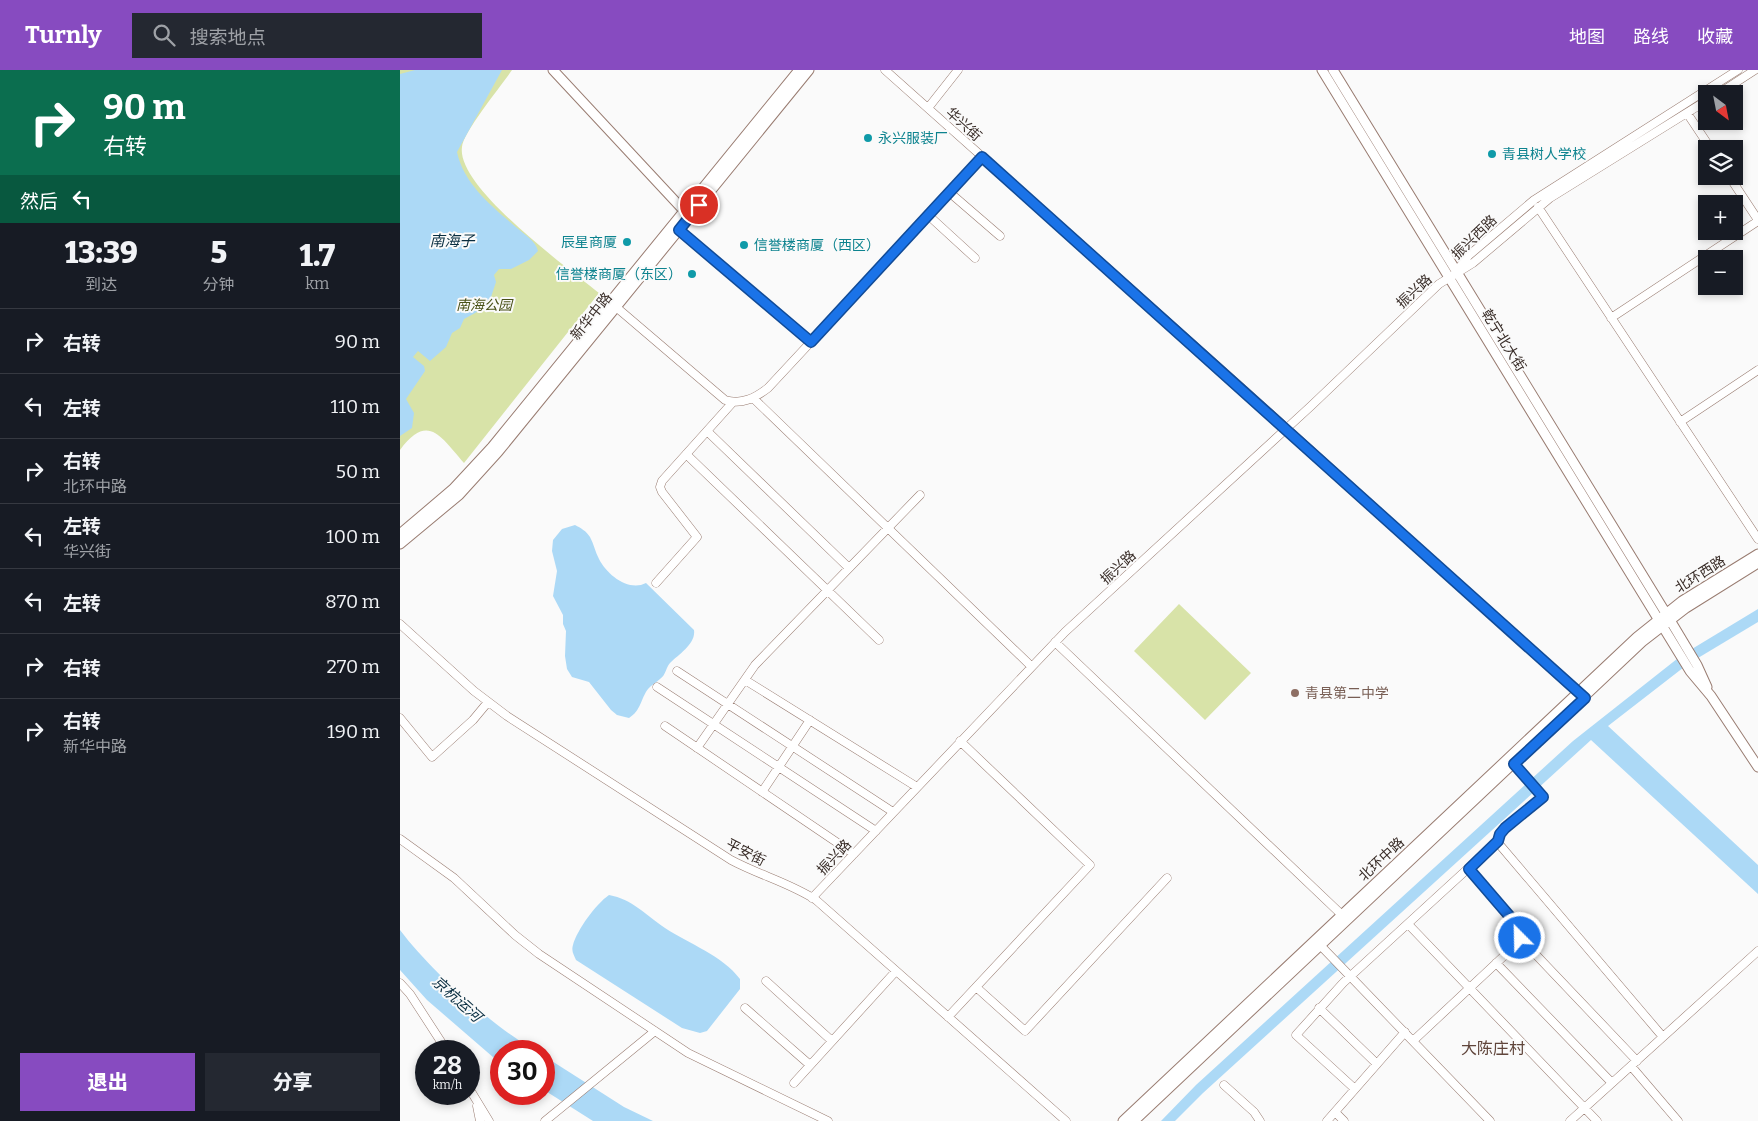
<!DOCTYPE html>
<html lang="zh">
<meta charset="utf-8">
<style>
:root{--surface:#171b24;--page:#242831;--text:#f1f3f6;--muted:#9ea1a6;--line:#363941;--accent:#874bc0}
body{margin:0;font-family:Bitter,"Noto Sans SC",serif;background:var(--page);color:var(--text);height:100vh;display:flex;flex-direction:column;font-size:19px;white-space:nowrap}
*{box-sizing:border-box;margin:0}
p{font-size:16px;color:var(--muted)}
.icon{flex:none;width:28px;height:28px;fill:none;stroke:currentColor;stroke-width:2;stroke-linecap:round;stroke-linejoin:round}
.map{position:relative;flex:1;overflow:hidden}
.sheet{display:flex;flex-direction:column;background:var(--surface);width:400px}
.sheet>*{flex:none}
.top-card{background:#0b6e4f;color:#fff;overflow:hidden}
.needle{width:32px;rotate:148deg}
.buttons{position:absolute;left:1298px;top:15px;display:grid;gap:10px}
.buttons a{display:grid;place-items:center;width:45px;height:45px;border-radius:0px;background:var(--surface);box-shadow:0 2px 8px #0003;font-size:25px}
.speed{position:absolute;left:15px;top:970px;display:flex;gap:10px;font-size:25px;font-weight:700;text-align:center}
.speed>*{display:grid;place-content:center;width:65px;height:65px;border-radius:50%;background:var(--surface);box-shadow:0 2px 8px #0003;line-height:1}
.speed small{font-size:12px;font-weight:400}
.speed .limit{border:8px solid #d22;background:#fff;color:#111}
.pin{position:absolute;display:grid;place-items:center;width:42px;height:42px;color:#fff;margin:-21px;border:2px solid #fff;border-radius:50%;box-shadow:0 1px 5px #0007}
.me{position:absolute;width:55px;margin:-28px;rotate:337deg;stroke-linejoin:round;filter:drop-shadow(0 0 4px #0008)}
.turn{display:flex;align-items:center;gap:18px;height:105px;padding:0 20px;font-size:22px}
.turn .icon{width:65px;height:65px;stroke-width:2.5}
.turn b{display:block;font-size:35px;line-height:42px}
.then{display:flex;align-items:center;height:48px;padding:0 20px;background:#0003;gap:10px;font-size:19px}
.eta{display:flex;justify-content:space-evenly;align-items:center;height:85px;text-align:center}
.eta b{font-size:30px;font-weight:800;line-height:35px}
.primary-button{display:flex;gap:10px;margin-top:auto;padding:10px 20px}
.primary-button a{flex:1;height:58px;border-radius:0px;background:var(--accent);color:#fff;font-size:20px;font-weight:800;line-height:58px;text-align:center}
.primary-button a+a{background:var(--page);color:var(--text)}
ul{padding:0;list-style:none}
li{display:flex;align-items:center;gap:15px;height:65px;padding:0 20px;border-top:1px solid var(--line)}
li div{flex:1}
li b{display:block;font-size:19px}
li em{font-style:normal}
header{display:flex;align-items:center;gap:30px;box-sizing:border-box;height:70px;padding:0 25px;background:var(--accent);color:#fff}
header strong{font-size:24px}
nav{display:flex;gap:28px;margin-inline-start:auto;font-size:18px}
.search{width:350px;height:45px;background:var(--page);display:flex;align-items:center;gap:12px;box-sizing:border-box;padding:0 18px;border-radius:0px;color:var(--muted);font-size:19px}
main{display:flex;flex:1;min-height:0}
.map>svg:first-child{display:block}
.green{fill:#d8e3a8}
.water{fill:#acd9f6}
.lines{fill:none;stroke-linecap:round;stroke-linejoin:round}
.minor-casing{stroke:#997c71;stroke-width:9}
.major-casing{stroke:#997c71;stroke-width:11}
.minor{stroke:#fff;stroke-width:8}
.major{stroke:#fff;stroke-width:9}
.route-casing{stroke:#114b97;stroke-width:12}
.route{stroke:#1a73e8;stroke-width:9}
.culture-dot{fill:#0f9aa8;stroke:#fafafa;stroke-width:2}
.education-dot{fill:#8d6e63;stroke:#fafafa;stroke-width:2}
.labels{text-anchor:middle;stroke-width:4;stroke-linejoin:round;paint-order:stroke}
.street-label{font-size:14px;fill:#382c27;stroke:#fafafa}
.culture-label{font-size:14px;fill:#0d838f;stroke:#fafafa;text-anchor:start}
.park-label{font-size:14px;font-style:italic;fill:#495117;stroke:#fafafa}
.education-label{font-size:14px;fill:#785e54;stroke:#fafafa;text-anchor:start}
.water-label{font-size:15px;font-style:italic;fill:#082d40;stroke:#fafafa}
.quarter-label{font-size:16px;fill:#60453b;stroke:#fafafa}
</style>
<header>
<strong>Turnly</strong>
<div class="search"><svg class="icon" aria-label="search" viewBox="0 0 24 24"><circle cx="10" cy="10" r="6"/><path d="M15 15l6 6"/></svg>搜索地点</div>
<nav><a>地图</a><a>路线</a><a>收藏</a></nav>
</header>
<main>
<section class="sheet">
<div class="top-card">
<div class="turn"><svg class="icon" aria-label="right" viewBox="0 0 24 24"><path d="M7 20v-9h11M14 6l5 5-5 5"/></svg><div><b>90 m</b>右转</div></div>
<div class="then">然后<svg class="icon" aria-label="left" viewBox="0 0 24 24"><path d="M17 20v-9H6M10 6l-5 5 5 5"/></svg></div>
</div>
<div class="eta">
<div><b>13:39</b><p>到达</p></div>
<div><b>5</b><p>分钟</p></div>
<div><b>1.7</b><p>km</p></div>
</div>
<ul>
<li><svg class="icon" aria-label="right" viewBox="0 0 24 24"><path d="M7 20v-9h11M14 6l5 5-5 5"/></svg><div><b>右转</b></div><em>90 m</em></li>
<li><svg class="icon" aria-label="left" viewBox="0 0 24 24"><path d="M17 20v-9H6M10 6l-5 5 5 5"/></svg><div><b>左转</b></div><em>110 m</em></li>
<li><svg class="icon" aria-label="right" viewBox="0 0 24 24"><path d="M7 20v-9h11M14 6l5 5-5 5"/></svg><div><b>右转</b><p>北环中路</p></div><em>50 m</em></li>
<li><svg class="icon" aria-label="left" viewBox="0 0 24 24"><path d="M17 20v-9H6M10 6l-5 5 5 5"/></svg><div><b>左转</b><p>华兴街</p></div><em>100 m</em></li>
<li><svg class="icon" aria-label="left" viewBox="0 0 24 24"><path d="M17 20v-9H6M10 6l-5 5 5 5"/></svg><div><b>左转</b></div><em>870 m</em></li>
<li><svg class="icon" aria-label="right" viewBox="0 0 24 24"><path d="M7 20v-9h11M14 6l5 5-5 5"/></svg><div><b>右转</b></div><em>270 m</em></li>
<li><svg class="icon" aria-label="right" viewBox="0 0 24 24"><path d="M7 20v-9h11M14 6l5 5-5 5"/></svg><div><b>右转</b><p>新华中路</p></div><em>190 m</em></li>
</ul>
<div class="primary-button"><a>退出</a><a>分享</a></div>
</section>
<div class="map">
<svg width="1358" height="1051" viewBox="0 0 1358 1051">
<rect width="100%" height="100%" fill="#fafafa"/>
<path class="green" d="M0,0H112C102,15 63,62 62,77C56,117 168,198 199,223L64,393C41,367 28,342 0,380Z
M779,534L851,603L805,650L734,581Z"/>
<path class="water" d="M15,0H102L57,82C64,115 93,137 117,158C125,165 136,171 138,181L129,190L111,199H99L94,205L96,212L88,236L64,249L60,258L52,263L46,277L30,291L18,281L13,287L24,296L25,301L6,329L14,343L12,358L0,366V4Z
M175,455C181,458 186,461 190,467C194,474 195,482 199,489C207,505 229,522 246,513L294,560C296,574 279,584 270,593C266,597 266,605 260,609C257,612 251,615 248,619C241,628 241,641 229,648L217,645L211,640L189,612L172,607L167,599L165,586L166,561L163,554V545L153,526L157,501L152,481L153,470L162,459Z
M1358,539V552L1288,594L1208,656L1358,795V824L1191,670L803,1023L775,1051H761L796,1015L1173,671L1282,585Z
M209,825C232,829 246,845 265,858C289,874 322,885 340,909V919L307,961L300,963L282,958L176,890C174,885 171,881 173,875C177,860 196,834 209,825Z
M0,860C30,900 92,956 136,981H101V994L27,930L0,900Z
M144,986L224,1037L253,1051H193L144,1020Z"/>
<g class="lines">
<defs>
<path id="minor" d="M485,0L843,319L1181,625
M1318,24L1355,0
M528,38L558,0
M1287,43L1311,79
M1329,106L1358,150
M549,122L600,166
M1138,137L1358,469
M528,145L575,188
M279,160L411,271
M1059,198L1068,186L1134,130L1338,0
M216,237L325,330C342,335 355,328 368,318L583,87
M1211,248L1358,151
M353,328L631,596
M1280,352L1358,300
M307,361L449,498
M286,384L479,570
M256,513L297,467L262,422L260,417L262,411L333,332
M0,554L74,621L107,646L331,790C359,805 390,813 416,830L666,1051
M655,572L942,845
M277,601L493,742
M345,610L517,717
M257,617L476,761
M0,648L32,687L73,650L88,632
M265,656L454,784
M297,678L355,595L520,425
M1114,695L1143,727L1105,759L1100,764L1099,774L1263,967
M362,722L410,650
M0,769L54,808L115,865L139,884L288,983L428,1051
M1069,799L1118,856L1120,868L1237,991
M412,828L665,562L911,336L1039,214L1073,193L1150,128L1306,31
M1008,854L1197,1051
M920,875L1090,1051
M1096,893L1212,1013
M366,911L432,971
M0,913L10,924L47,981
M576,917L625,961L767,808
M345,938L410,995
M919,938L977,994
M548,947L690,795L560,671
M1014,970L1121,870
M1231,996L1278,1051
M394,1013L496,901
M824,1015L854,1042L860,1051
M69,1018L89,1051
M955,1019L896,965L943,913L1098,771
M77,1036L80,1051
M935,1042L944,1051
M145,1051L255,961
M927,1051L1005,962
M1170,1051L1358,881"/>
<path id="major" d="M153,0L288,145
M922,0L1290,601L1311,626L1358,697
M933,0L1270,550L1297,595L1307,617
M0,464L53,419L92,377L399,0
M0,474L59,425L98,382L409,0
M723,1051L1237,567L1282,531L1358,484
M734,1051L1242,572L1286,538L1358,493"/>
</defs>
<use href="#minor" class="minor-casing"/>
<use href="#major" class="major-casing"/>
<use href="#minor" class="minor"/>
<use href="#major" class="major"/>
</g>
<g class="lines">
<defs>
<path id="route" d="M299,135L279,160L411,272L582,87L1185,628L1114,694L1143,727L1105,758L1100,764L1098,771L1069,799L1118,856L1120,868"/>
</defs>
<use href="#route" class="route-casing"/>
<use href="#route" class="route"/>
</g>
<g class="culture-dot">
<circle cx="468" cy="68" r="5"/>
<circle cx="1092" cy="84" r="5"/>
<circle cx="227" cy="172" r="5"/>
<circle cx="344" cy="175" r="5"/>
<circle cx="292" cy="204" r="5"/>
</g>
<circle class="education-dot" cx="895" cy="623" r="5"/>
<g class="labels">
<g class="street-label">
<text transform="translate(564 54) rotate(42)" y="5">华兴街</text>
<text transform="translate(1074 167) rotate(-44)" y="5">振兴西路</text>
<text transform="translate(1014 221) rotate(-43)" y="5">振兴路</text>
<text transform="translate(191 246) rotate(-51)" y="5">新华中路</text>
<text transform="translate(1104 270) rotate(58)" y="5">乾宁北大街</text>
<text transform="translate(718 497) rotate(-43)" y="5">振兴路</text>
<text transform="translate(1300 504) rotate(-32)" y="5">北环西路</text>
<text transform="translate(346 782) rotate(27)" y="5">平安街</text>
<text transform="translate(434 787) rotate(-47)" y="5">振兴路</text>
<text transform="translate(981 789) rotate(-43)" y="5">北环中路</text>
</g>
<g class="culture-label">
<text x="478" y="73">永兴服装厂</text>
<text x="1102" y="89">青县树人学校</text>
<text x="217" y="177" text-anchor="end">辰星商厦</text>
<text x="354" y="180">信誉楼商厦（西区）</text>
<text x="282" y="209" text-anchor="end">信誉楼商厦（东区）</text>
</g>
<g class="park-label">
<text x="84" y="240">南海公园</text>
</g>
<g class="education-label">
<text x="905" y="628">青县第二中学</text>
</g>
<g class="water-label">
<text x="52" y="176">南海子</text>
<text transform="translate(57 929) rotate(42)" y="5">京杭运河</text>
</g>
<g class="quarter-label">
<text x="1093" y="984">大陈庄村</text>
</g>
</g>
</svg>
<div class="buttons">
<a><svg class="needle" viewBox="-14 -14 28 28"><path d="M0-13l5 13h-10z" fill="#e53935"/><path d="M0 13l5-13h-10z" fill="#9ea1a6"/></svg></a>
<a><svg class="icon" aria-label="layers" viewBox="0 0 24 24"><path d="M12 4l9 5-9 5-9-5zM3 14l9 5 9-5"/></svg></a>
<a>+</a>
<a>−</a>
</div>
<div class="speed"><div>28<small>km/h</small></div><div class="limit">30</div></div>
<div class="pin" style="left:299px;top:135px;background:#d93025"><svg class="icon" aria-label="arrive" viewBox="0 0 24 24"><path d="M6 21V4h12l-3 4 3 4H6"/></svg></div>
<svg class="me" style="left:1120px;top:868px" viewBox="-20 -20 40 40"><circle r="17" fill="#1a73e8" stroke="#fff" stroke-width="3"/><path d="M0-11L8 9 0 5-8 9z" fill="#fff"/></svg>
</div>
</main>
